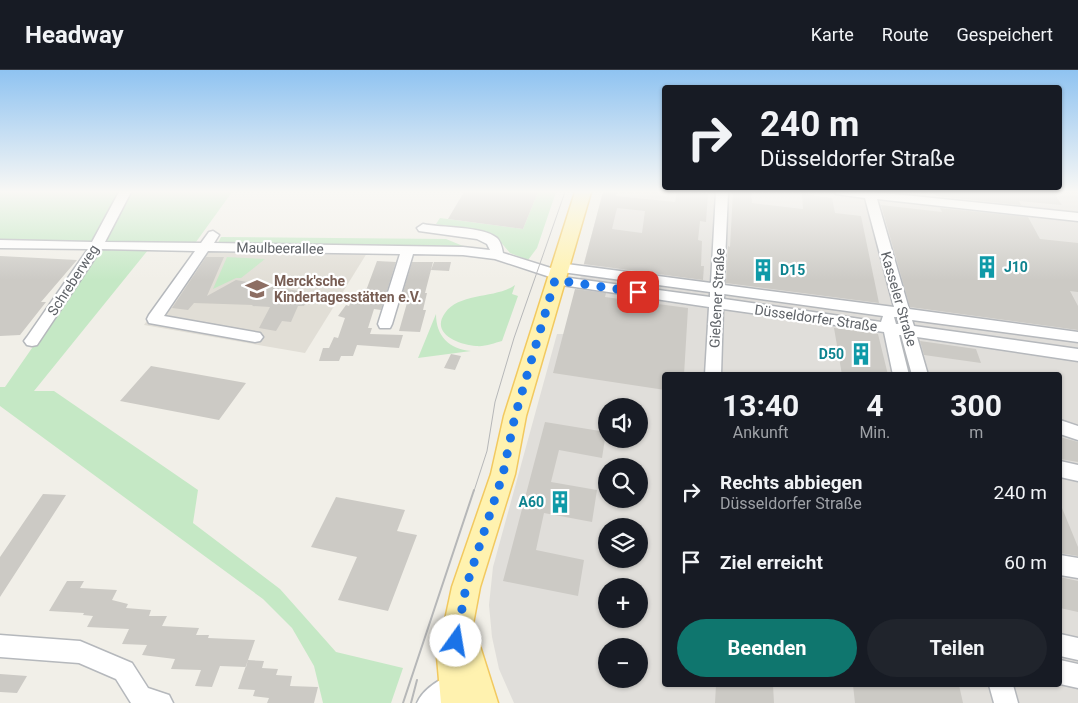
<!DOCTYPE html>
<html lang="de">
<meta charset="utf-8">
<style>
:root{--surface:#171b24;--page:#20242c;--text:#f1f3f6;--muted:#9ea1a6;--line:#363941;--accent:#0f766e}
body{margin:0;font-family:Roboto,sans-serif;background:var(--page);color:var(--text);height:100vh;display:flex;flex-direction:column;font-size:19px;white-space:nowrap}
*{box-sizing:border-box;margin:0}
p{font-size:16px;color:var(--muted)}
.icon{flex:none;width:28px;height:28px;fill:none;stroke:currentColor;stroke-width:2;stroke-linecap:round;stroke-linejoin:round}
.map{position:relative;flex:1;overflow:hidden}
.side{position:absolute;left:662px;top:302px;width:400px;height:315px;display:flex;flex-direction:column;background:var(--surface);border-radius:5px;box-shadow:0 1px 4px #0004}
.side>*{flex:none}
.banner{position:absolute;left:662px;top:15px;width:400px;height:105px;border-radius:5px;box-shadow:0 1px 4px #0004;background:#171b24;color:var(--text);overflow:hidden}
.controls{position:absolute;left:598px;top:328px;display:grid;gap:10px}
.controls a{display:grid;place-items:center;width:50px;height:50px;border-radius:50%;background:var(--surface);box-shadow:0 1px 4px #0004;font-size:25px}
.pin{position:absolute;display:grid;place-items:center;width:42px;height:42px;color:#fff;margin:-21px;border-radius:10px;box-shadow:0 2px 8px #0006}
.me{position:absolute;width:55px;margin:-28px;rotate:13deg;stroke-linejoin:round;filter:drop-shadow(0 0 4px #0008)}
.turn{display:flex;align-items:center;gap:18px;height:105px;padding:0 15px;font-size:22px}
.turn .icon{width:65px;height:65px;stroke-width:2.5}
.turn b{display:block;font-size:35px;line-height:42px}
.eta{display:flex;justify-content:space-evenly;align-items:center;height:85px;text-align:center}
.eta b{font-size:30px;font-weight:700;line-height:35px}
.action{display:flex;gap:10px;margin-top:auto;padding:10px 15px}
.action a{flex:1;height:58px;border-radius:30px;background:var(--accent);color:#fff;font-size:20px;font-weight:700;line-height:58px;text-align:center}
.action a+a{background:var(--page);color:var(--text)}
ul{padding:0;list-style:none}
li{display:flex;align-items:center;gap:15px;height:70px;padding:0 15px}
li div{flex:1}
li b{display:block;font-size:19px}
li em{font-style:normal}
header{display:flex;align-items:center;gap:30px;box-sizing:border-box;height:70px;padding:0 25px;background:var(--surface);border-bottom:1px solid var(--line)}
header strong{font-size:24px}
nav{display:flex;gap:28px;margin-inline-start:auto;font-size:18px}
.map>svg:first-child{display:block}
.industrial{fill:#e0deda;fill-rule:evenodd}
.education{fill:#e1ded6}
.green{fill:#c5e8c5}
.building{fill:#cccac5;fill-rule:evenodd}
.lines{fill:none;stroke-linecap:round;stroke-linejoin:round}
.minor-casing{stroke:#b5b8bc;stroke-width:3}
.major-casing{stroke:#f2c960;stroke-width:3}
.minor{fill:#fff;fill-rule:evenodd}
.major{fill:#fff2af;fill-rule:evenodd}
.tram-far1{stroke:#b6b7b8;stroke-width:1}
.tram{stroke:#b6b7b8;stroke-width:2}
.route{stroke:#1a73e8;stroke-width:9;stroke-dasharray:0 16.2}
.labels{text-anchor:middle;stroke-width:4.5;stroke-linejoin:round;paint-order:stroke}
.street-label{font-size:14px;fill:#5f6368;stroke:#fff}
.culture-label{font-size:14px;font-weight:bold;fill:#0d838f;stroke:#fff;text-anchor:start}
.education-label{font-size:14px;font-weight:bold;fill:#785e54;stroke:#fff;text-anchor:start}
</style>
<header>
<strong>Headway</strong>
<nav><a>Karte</a><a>Route</a><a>Gespeichert</a></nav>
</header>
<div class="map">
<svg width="1078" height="633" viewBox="0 0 1078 633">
<rect width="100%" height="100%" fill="#f1efe8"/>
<path class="industrial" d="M603,122H1078V633H514L499,599L492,567L489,535L493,497L557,264H565ZM665,305H1060V615H665ZM606,336H639V369H606ZM606,396H639V429H606ZM606,456H639V489H606ZM606,516H639V549H606ZM606,576H639V609H606Z"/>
<path class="education" d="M195,182L367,183L305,283L144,255Z"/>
<path class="green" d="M0,122H121L94,172L0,170Z
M131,122H232L196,172H105Z
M538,122H556L537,178L528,190L510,183L498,169L490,164L436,154L440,148L523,159Z
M221,167L446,169L463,176L218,173Z
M100,180H148L34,321H54L198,420L193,453L280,519L336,582L403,598L391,633H323L314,596L292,558L263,529L0,336V317H5Z
M227,187L265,189L241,208H236L213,219Z
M515,215L512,224L518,226L502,271C494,273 485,277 476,276C459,275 430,264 445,243C460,222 496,229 515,215Z
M436,244C436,266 449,279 471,281L418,288Z"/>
<path class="building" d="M464,122H538L523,159L448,149Z
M603,122H617L616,126L675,132L677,122L708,124L706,152L700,151L698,170L702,171L701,196H704L703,210L584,194ZM617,138L645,141L642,163L612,159Z
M733,122H751L752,133L803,139L802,124L832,128L835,143L861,146L879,233L726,213L728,176L730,177Z
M934,122H1053L1062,135L1019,131L1021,135L936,126Z
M881,135L942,142L940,138L1028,147L1040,169L1078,173V222L1070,221L1078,236V260L910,237Z
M0,186L77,190L41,232H46L20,265L0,266Z
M206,187H224L207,226L236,210L310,223L304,236H298L291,252L282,251L276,261L259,258L270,237L252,236L253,235L194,233L188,240L172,238Z
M377,191L396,192L381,240L374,239L368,258H372L370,264L403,265L399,278L357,275L353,286H341L339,291H319L323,278H329L334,267L338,268L345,248L338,246L346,235L349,236L353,226H364Z
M412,192H433L425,223H427L423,240H426L420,262L399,261L407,233L400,232Z
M434,192H451L449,201L431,200Z
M575,219L606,223L605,227L688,238L684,305H665V320L553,303Z
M834,258L878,264L888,305H842Z
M920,271L976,279L981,293L924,285Z
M451,284L461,286L455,300L444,298Z
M151,296L246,313L219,350L120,331Z
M545,352L606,362L602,388L559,380L551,412L597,420L592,452L544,443L536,480L584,490L578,526L503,511Z
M1060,367L1078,372V392L1060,389Z
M43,424L66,425L0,527V487Z
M336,427L405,440L397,461L417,465L388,541L338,530L357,487L311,477Z
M1060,433L1078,477V486L1060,483Z
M1060,507L1078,511V542L1060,538Z
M67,511H84L80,518L117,520L112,530L128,534L126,538L151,540L149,546H167L162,556L199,558L196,565H209L208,568L255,570L248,590L264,591L262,598L278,599L276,605L292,606L290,616L318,617L314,633H267L269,628L253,626L255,620L238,619L248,590L246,597L220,596L212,617L195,616L201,600L171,599L175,589L142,585L147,575L122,574L129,559L87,557L93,546L83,545L84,543L49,541Z
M0,604L27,606L17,623L0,622Z
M716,615H773L774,633H715Z
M853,615H959L963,633H855Z"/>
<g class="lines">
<defs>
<path id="minor" d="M119,122H131L105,172L201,173L209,162L213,161L219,165L214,173L463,177L490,180L487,174L477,169L419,161L417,158L423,154C441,158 483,156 497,168C501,172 502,178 503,183L554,199L552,197L554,194L559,193L711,213L716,122H728L724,215L894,237L865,128L836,124L834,122H874L1078,143V151L877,129L909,239L1078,262V272L912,250L914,256L1078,279V291L917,267L928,305H912L901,265H899L909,305H893L884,262L723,239L721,305H705L709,237L555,214L550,213L548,210L550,207L495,189L463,185L413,184L392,254L390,258H380L378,254L400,184L208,181L164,246L260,263L263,267L260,271L255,272L149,253L147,249L149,245L195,181L101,179L37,275L32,276L27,275L24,271L27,267L88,179L0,178V170L92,172ZM562,202L710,222V227L562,207L564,204ZM724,224L883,246L881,252L724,229ZM894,247H897L899,254H896Z
M1060,350L1078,356V370L1060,364Z
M1060,391L1078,395V411L1060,407Z
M1060,485L1078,488V508L1060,505Z
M1060,564L1078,568V590L1060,586Z
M0,565L80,571L132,593L148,618L169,625L173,633H131L116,609L79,593L0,587Z
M1060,590L1078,594V618L1060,614Z
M454,603L485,613L489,621L482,633H455L457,627L449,633H417C423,619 440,609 454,603Z
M989,615H1013L1018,633H994Z"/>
<path id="major" d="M575,122H591L526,346L515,404L480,517L473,554L498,633H441L437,587L452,517L491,404L504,346Z"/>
</defs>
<use href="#minor" class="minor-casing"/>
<use href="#major" class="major-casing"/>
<use href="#minor" class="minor"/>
<use href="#major" class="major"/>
<path class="tram-far1" d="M474,421L487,381L495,332L514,268L565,122"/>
<path class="tram" d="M403,633L474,420
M411,633L417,610"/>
</g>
<linearGradient id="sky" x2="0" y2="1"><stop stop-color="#8fc3f1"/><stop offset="0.58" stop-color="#f9f8f5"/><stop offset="1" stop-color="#f9f8f5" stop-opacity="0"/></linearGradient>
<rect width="1078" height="210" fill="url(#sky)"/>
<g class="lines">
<path class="route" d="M456,571L466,517L503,404L515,346L555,210L638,222"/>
</g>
<defs>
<symbol id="building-bare" viewBox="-9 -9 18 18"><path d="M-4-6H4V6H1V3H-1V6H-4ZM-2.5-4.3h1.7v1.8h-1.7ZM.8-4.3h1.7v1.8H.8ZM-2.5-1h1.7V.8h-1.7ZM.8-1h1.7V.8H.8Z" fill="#0f9aa8" stroke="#fff" stroke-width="2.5" paint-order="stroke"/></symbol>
<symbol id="school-bare" viewBox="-9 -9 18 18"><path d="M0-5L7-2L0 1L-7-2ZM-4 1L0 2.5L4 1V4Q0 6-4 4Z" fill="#8d6e63" stroke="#fff" stroke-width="2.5" paint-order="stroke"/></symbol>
</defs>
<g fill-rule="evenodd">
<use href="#building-bare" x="971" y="181" width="32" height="32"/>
<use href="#building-bare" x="747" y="184" width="32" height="32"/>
<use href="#school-bare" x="241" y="203" width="32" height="32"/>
<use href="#building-bare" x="845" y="268" width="32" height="32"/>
<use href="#building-bare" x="544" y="416" width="32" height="32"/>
</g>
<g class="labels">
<g class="street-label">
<text transform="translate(280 178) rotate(1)" y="5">Maulbeerallee</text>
<text transform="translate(73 210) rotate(-57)" y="5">Schreberweg</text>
<text transform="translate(717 228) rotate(-87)" y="5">Gießener Straße</text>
<text transform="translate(899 229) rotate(74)" y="5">Kasseler Straße</text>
<text transform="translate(816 248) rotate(8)" y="5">Düsseldorfer Straße</text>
</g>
<g class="culture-label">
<text x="1004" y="202">J10</text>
<text x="780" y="205">D15</text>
<text x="844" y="289" text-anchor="end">D50</text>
<text x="544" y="437" text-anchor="end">A60</text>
</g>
<g class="education-label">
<text x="274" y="216">Merck'sche<tspan x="274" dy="16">Kindertagesstätten e.V.</tspan></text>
</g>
</g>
</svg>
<div class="controls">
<a><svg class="icon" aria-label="sound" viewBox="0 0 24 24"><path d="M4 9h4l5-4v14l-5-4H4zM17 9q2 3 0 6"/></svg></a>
<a><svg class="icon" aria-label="search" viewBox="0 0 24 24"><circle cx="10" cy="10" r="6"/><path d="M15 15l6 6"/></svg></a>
<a><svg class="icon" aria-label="layers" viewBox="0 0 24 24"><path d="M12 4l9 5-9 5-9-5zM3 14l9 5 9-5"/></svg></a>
<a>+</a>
<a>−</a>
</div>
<div class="pin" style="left:638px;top:222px;background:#d93025"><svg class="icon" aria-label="arrive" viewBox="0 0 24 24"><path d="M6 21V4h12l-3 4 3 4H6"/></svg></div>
<svg class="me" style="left:456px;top:571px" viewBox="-20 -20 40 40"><circle r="19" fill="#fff"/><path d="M0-13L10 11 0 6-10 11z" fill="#1a73e8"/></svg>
<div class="banner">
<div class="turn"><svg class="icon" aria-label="right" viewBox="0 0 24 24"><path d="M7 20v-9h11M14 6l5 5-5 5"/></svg><div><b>240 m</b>Düsseldorfer Straße</div></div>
</div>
<section class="side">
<div class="eta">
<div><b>13:40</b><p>Ankunft</p></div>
<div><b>4</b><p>Min.</p></div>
<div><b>300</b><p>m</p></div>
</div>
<ul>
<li><svg class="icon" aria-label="right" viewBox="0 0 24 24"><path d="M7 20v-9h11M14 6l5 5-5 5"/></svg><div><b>Rechts abbiegen</b><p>Düsseldorfer Straße</p></div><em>240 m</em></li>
<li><svg class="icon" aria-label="arrive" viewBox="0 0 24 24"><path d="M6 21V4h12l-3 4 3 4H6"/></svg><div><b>Ziel erreicht</b></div><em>60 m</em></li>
</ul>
<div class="action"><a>Beenden</a><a>Teilen</a></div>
</section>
</div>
